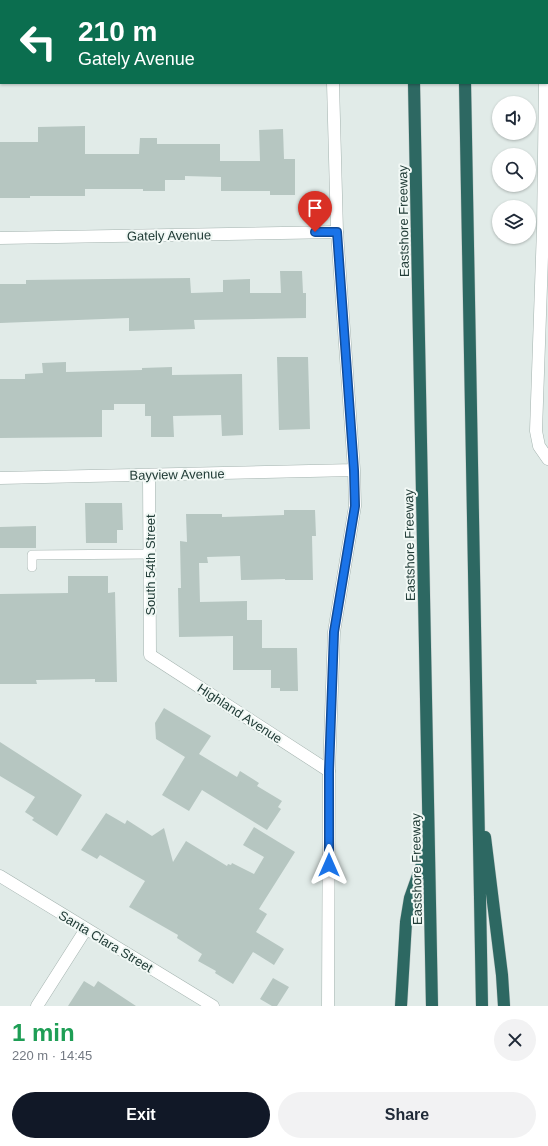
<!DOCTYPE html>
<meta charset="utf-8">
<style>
:root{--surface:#fff;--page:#f2f2f3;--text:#1f2937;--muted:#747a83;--accent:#111827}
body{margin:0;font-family:Arial,sans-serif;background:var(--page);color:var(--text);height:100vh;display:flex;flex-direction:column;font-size:15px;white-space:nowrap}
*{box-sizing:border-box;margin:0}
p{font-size:13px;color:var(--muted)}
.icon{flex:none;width:22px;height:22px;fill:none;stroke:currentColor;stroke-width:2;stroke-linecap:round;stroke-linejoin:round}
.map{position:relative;height:1006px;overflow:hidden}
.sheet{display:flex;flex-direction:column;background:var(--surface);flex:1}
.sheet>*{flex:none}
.banner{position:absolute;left:0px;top:0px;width:548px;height:84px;box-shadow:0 1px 3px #0004;background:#0b6e4f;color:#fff;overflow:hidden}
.controls{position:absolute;left:492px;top:96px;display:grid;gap:8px}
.controls a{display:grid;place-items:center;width:44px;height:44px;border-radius:50%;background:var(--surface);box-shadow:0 1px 3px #0004;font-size:20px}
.pin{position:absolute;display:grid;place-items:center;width:34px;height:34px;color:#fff;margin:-41px -17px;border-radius:50% 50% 50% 0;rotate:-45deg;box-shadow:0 0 4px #0007}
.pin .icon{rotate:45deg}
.me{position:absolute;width:44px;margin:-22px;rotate:0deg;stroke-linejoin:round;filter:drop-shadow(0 0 3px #0008)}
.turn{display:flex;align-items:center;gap:14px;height:84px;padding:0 12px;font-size:18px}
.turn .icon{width:52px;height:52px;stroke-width:2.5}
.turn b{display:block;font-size:28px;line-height:34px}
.round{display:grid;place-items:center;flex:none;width:42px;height:42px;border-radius:21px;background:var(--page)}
.head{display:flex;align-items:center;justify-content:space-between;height:68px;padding:0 12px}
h1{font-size:24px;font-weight:600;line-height:30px;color:#1e9e55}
.cta{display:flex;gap:8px;margin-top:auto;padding:8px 12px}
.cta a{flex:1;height:46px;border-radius:24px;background:var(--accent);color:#fff;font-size:16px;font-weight:600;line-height:46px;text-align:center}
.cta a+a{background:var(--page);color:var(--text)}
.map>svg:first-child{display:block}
.building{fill:#b6c6c1}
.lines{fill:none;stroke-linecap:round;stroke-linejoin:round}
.service-casing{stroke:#a4b3af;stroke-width:10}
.minor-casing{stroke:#a4b3af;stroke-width:13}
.tertiary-casing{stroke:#a4b3af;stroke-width:13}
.motorway-casing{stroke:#c1c8c7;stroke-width:13}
.service{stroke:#fff;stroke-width:9}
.minor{stroke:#fff;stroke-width:12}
.tertiary{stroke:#fff;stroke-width:12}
.motorway{stroke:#2d6862;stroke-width:12}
.route-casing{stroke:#114b97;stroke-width:10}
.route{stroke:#1a73e8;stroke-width:7}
.labels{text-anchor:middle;stroke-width:4;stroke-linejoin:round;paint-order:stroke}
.street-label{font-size:13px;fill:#213c37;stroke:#f1f8f5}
</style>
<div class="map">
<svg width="548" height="1006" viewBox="0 0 548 1006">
<rect width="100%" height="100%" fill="#e1ebe8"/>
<path class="building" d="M85,126V154H139L140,138H157V144H220V161H260L259,130L283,129L284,159H295V195H270V191H221V177L185,176V180H165V191H143V189H85V196H30V198H0V142H38V127Z
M280,271H302L303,293H306V318L194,320L195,329L129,331V318L0,323V284H26V280L190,278L191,293L223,292V280L250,279V293H281Z
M277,357H308L310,429L279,430Z
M66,362V372L142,370V368L172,367V375L242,374L243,435L222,436L221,415L173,416L174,437H151V416H145V404H114V410H102V437L0,438V379H25V374L43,373L42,363Z
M85,503H122L123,530H117V543H86Z
M284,510H315L316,536H312L313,580H285V579L241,580L240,556L207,557L208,563H199L200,602L247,601V620H262V648H297L298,691H280V688H271V670H233V636L179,637L178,588H181L180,541L187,542L186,514H222V517L284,515Z
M36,526V548H0V527Z
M68,576H108V593L115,592L117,682H95V679L36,680L37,684H0V594L68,593Z
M164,708L211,736L199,754L237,777L240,771L259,783L257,786L282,801L278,807L281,809L267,830L202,790L189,811L162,795L185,757L156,739L155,723Z
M0,742L82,795L57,836L32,820L34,818L25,812L35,797L0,776Z
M106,813L125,824L127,820L152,836L164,828L173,862L186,841L227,866L228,864L231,865L232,863L254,874L264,857L243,845L254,827L295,852L259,909L267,914L256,932L284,949L274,965L253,952L233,984L215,973L216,971L198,961L202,954L177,938L178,935L129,907L145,881L100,855L97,859L81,850Z
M273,978L289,987L277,1006H272L260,999Z
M84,981L94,987L98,981L136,1006H68Z"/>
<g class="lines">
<defs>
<path id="service" d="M32,567V555L150,554"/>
<path id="minor" d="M547,1V0
M545,83L543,228L536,431L539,446L548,459
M0,238L337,232
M149,475L150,655L329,771
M0,876L213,1006
M37,1006L86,929"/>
<path id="tertiary" d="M331,0V1
M0,478L354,470
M328,1006L329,771L334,632L355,506L354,470L337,232L333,83"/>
<path id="motorway" d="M409,0V1
M464,0V1
M414,83L432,1006
M465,83L482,1006
M485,837L502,975L504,1006
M401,1006L406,922L410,898L427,850"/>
</defs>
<use href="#service" class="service-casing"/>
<use href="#minor" class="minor-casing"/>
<use href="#tertiary" class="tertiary-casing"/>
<use href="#motorway" class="motorway-casing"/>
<use href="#service" class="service"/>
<use href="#minor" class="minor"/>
<use href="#tertiary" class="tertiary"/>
<use href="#motorway" class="motorway"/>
</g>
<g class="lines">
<defs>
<path id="route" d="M315,232H337L354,470L355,506L334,632L329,771V865"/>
</defs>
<use href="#route" class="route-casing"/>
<use href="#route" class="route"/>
</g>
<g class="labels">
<g class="street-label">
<text transform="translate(403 221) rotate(-91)" y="5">Eastshore Freeway</text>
<text transform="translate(169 235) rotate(-1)" y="5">Gately Avenue</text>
<text transform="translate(177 474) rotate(-1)" y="5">Bayview Avenue</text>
<text transform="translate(409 545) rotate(-91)" y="5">Eastshore Freeway</text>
<text transform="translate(150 565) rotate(-90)" y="5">South 54th Street</text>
<text transform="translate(240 713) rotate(33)" y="5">Highland Avenue</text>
<text transform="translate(416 869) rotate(-91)" y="5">Eastshore Freeway</text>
<text transform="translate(106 941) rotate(31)" y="5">Santa Clara Street</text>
</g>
</g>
</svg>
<div class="controls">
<a><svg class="icon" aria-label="sound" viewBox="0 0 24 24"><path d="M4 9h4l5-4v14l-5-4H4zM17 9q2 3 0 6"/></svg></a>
<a><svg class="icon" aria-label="search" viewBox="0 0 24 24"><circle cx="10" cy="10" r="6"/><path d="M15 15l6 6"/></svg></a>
<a><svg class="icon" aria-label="layers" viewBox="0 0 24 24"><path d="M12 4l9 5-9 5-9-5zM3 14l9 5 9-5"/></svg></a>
</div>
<div class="pin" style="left:315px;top:232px;background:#d93025"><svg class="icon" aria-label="arrive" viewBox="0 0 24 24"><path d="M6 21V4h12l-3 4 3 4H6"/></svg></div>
<svg class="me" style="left:329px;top:865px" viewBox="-20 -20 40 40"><path d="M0-17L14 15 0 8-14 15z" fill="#1a73e8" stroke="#fff" stroke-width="4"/></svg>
<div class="banner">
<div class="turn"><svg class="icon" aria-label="left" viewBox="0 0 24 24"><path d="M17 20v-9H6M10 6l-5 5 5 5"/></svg><div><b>210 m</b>Gately Avenue</div></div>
</div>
</div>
<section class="sheet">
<div class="head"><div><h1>1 min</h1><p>220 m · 14:45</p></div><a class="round"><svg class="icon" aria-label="close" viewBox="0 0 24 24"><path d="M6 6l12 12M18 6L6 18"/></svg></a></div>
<div class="cta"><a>Exit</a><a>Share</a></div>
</section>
